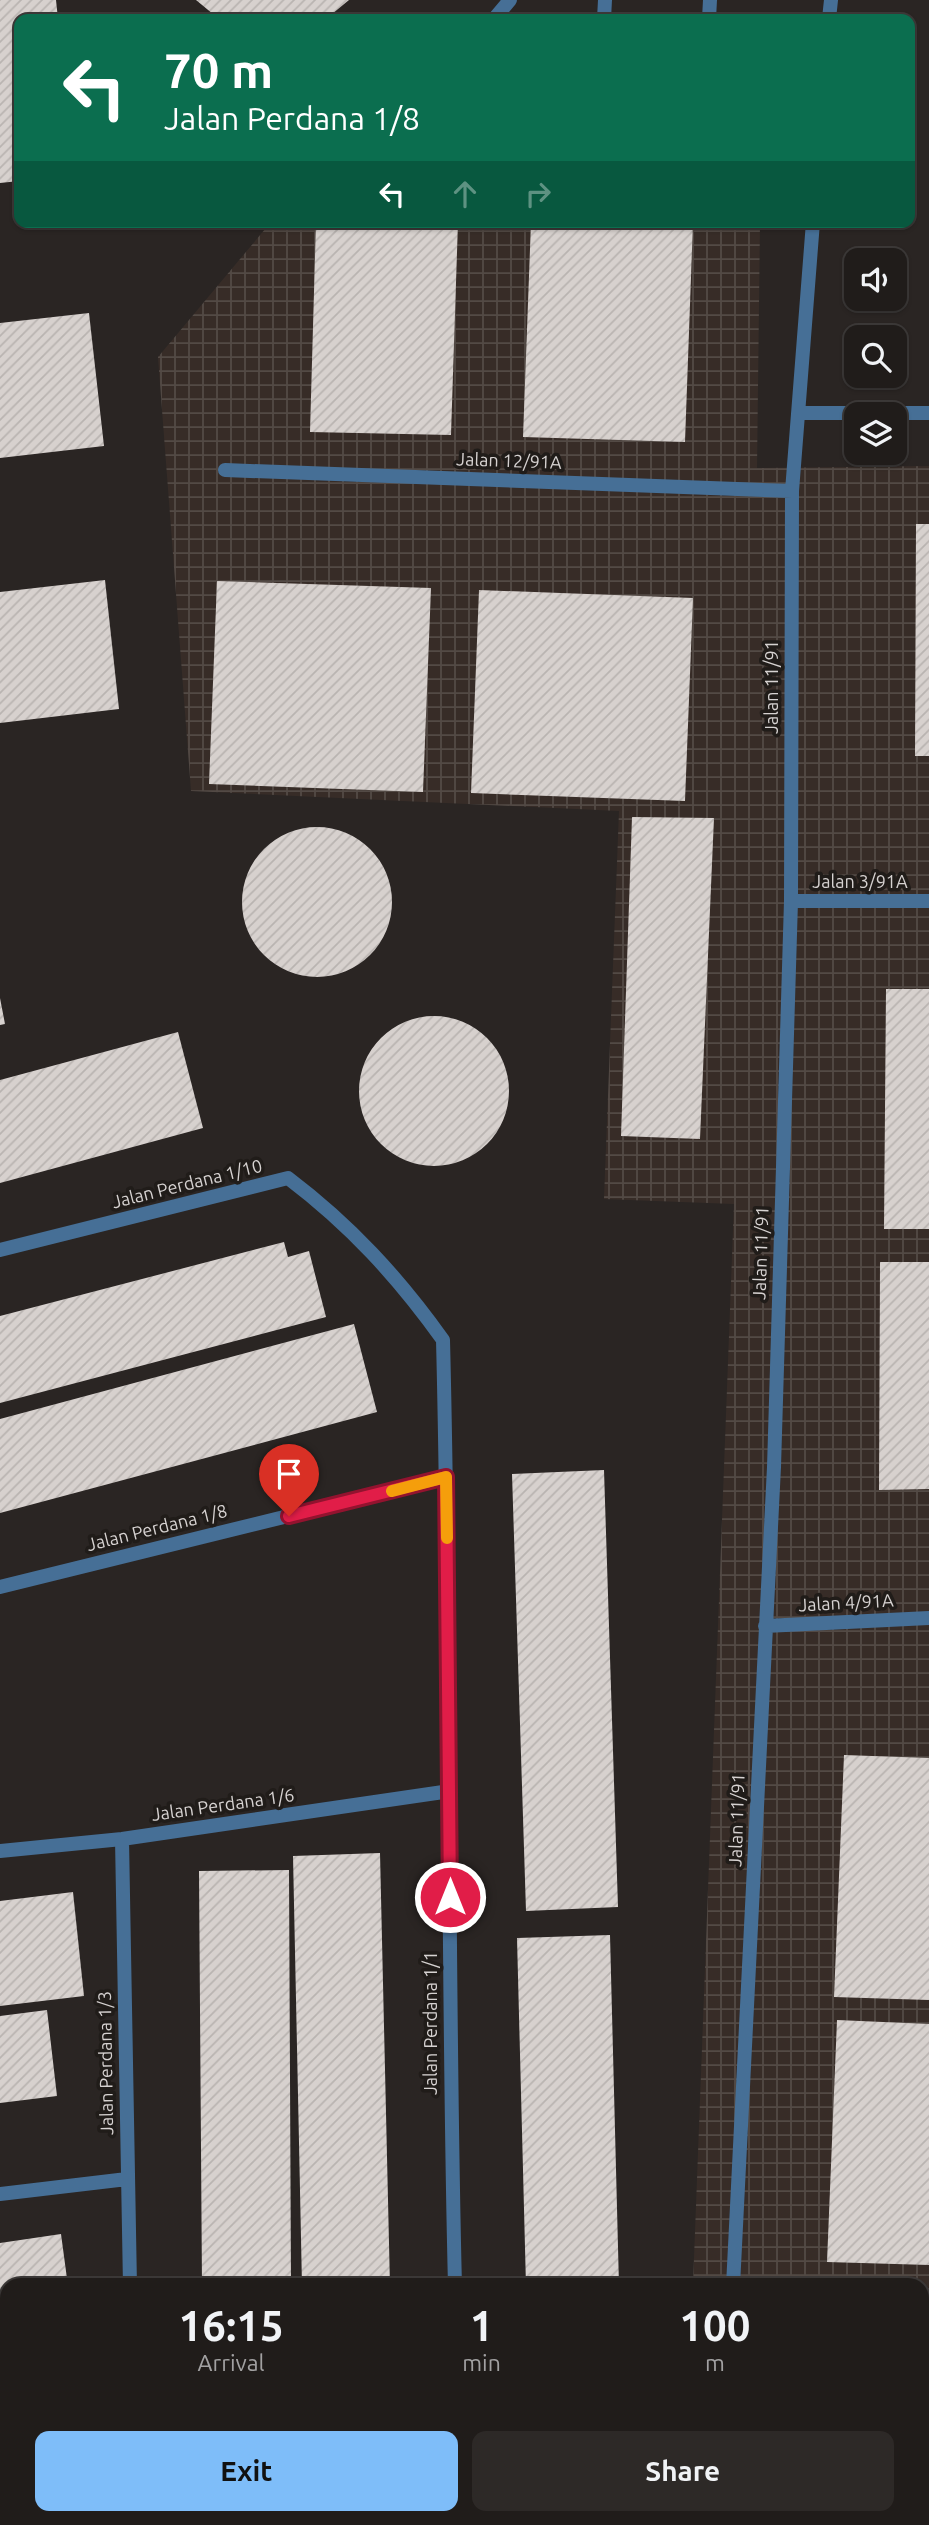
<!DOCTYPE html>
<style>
:root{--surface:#201c1a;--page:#2d2927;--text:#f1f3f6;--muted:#a2a1a2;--line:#3d3a39;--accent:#7ebdf9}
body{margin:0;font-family:Ubuntu,sans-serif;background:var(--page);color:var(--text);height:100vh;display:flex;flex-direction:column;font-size:26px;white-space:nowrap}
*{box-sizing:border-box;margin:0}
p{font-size:23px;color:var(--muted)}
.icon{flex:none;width:38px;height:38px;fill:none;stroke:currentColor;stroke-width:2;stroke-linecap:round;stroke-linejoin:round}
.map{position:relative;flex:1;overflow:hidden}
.sheet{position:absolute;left:0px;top:2278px;width:929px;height:247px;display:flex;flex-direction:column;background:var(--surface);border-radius:21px 21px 0 0;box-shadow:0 2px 5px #0004,0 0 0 2px var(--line)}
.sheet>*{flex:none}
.hud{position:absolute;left:14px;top:14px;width:901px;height:214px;border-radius:14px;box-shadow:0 2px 5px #0004,0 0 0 2px var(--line);background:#0b6e4f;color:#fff;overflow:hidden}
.fabs{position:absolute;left:844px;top:248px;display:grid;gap:14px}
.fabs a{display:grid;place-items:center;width:63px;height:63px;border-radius:14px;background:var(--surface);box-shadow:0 2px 5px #0004,0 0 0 2px var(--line);font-size:35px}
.pin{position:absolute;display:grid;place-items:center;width:60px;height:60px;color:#fff;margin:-72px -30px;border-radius:50% 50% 50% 0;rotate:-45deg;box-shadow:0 0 7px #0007}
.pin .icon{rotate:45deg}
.me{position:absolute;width:77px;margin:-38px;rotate:0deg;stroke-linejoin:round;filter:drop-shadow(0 0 5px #0008)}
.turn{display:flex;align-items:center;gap:24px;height:147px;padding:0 35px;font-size:32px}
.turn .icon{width:91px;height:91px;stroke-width:2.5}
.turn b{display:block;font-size:49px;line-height:60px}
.lanes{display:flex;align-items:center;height:66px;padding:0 35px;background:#0003;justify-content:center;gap:35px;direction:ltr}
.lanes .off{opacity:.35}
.eta{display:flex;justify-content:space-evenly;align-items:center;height:119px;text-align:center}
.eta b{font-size:42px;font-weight:700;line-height:49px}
.cta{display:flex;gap:14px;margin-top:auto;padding:14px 35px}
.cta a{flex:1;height:80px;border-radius:14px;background:var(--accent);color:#111;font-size:28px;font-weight:700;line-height:80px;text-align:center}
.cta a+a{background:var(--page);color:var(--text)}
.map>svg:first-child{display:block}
.industrial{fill:url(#industrial-grid)}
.building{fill:url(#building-hatch)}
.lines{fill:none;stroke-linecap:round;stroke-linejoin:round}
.service{stroke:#466f96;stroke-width:14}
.minor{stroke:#466f96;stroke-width:14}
.tertiary{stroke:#466f96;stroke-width:14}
.route-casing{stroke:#92132f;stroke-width:18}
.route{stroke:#e11d48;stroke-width:12}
.slow{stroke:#f59e0b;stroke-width:12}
.labels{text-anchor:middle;stroke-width:7;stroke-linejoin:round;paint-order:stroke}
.street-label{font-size:18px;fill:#d6d2d1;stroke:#201c19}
</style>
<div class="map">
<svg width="929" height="2525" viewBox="0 0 929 2525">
<defs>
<pattern id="industrial-grid" width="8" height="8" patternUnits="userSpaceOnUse" patternTransform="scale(1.75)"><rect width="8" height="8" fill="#372c27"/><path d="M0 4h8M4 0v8" fill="none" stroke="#534a45"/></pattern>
<pattern id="building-hatch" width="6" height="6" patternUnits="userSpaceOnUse" patternTransform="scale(1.75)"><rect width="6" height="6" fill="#d7d1ce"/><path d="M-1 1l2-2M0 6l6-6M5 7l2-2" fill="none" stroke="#b9b4b1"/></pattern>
</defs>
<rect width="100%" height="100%" fill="#2a2523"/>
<path class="industrial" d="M271,222H760L757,468L929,466V2425L922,2426V2286L693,2285L734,1204L604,1199L619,811L191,791L158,357Z"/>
<path class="building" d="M0,0H56L58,19H19V181L0,183Z
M196,0H349L326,19H219Z
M316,222H458L451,435L310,432Z
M531,222H693L685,442L523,437Z
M89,313L104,446L0,458V323Z
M916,524H929V756H915Z
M105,580L119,709L0,723V592Z
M217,581L431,588L423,792L209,784Z
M479,590L693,598L685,801L471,793Z
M632,817L714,818L700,1139L621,1136Z
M242 902a75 75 0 1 1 150 0a75 75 0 1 1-150 0Z
M886,989H929V1229H884Z
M0,998L5,1024L0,1025Z
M359 1091a75 75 0 1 1 150 0a75 75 0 1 1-150 0Z
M178,1032L203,1128L0,1183V1080Z
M284,1242L288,1257L309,1251L326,1317L0,1403V1316Z
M880,1262H929V1489L879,1490Z
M354,1324L377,1412L0,1513V1419Z
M604,1470L618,1907L526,1911L512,1474Z
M844,1755L929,1758V2000L834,1997Z
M380,1853L390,2286H302L293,1856Z
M289,1870L291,2286H202L199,1871Z
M73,1892L84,1996L0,2006V1901Z
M610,1935L619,2286H526L517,1938Z
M47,2010L57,2096L0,2103V2016Z
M837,2020L929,2024V2265L827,2262Z
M61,2234L68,2286H7V2336L0,2337V2243Z
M7,2350V2445L0,2446V2351Z"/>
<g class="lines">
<path class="service" d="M494,19L510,0
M604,19L605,0
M709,19L710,0"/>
<path class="minor" d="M829,19L831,0
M798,413H929
M225,470L792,491
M791,901H929
M0,1250L288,1178C350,1225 398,1277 443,1340C451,1655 447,1970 455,2286
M0,1587L446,1477
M765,1626L929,1618
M122,1839L130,2286
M0,1851L122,1839L450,1791
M0,2194L127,2179
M733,2286L774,1467L791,901L792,491L813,222
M922,2335L929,2334
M0,2519L7,2518"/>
<path class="tertiary" d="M922,2469L929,2468
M707,2525L736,2518"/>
</g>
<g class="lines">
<defs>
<path id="route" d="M289,1516L446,1477L450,1897"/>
</defs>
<use href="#route" class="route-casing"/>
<use href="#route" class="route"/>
<path class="slow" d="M392,1491L446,1477L447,1538"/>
</g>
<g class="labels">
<g class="street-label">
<text transform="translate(509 461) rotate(2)" y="6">Jalan 12/91A</text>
<text transform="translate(772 687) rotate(-90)" y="6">Jalan 11/91</text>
<text x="860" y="888">Jalan 3/91A</text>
<text transform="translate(187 1184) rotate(-14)" y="6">Jalan Perdana 1/10</text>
<text transform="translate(761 1253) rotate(-88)" y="6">Jalan 11/91</text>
<text transform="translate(157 1528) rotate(-14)" y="6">Jalan Perdana 1/8</text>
<text transform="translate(846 1603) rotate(-3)" y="6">Jalan 4/91A</text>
<text transform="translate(223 1805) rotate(-8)" y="6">Jalan Perdana 1/6</text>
<text transform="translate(737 1820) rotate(-88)" y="6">Jalan 11/91</text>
<text transform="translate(431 2023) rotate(-90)" y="6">Jalan Perdana 1/1</text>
<text transform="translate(106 2063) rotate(-91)" y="6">Jalan Perdana 1/3</text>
</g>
</g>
</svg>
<div class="fabs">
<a><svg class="icon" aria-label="sound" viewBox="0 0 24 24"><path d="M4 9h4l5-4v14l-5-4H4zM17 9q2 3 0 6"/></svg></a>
<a><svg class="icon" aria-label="search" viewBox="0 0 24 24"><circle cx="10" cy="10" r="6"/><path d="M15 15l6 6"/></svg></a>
<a><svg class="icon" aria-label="layers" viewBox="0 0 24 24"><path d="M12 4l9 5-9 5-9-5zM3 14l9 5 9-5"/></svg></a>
</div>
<div class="pin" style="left:289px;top:1516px;background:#d93025"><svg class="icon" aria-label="arrive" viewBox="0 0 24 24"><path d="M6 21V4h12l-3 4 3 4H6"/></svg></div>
<svg class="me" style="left:450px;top:1897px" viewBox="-20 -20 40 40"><circle r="17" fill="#e11d48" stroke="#fff" stroke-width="3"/><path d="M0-11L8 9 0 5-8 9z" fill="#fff"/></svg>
<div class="hud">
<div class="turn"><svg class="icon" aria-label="left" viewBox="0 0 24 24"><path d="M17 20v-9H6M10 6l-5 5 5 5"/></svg><div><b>70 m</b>Jalan Perdana 1/8</div></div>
<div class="lanes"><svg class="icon" aria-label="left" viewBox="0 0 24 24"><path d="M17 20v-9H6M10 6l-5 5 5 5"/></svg><svg class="icon off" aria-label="ahead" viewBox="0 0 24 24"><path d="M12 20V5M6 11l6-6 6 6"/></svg><svg class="icon off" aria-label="right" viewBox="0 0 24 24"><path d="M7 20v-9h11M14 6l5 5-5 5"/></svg></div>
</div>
<section class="sheet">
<div class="eta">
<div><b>16:15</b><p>Arrival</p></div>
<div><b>1</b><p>min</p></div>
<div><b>100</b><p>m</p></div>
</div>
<div class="cta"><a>Exit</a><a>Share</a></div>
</section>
</div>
